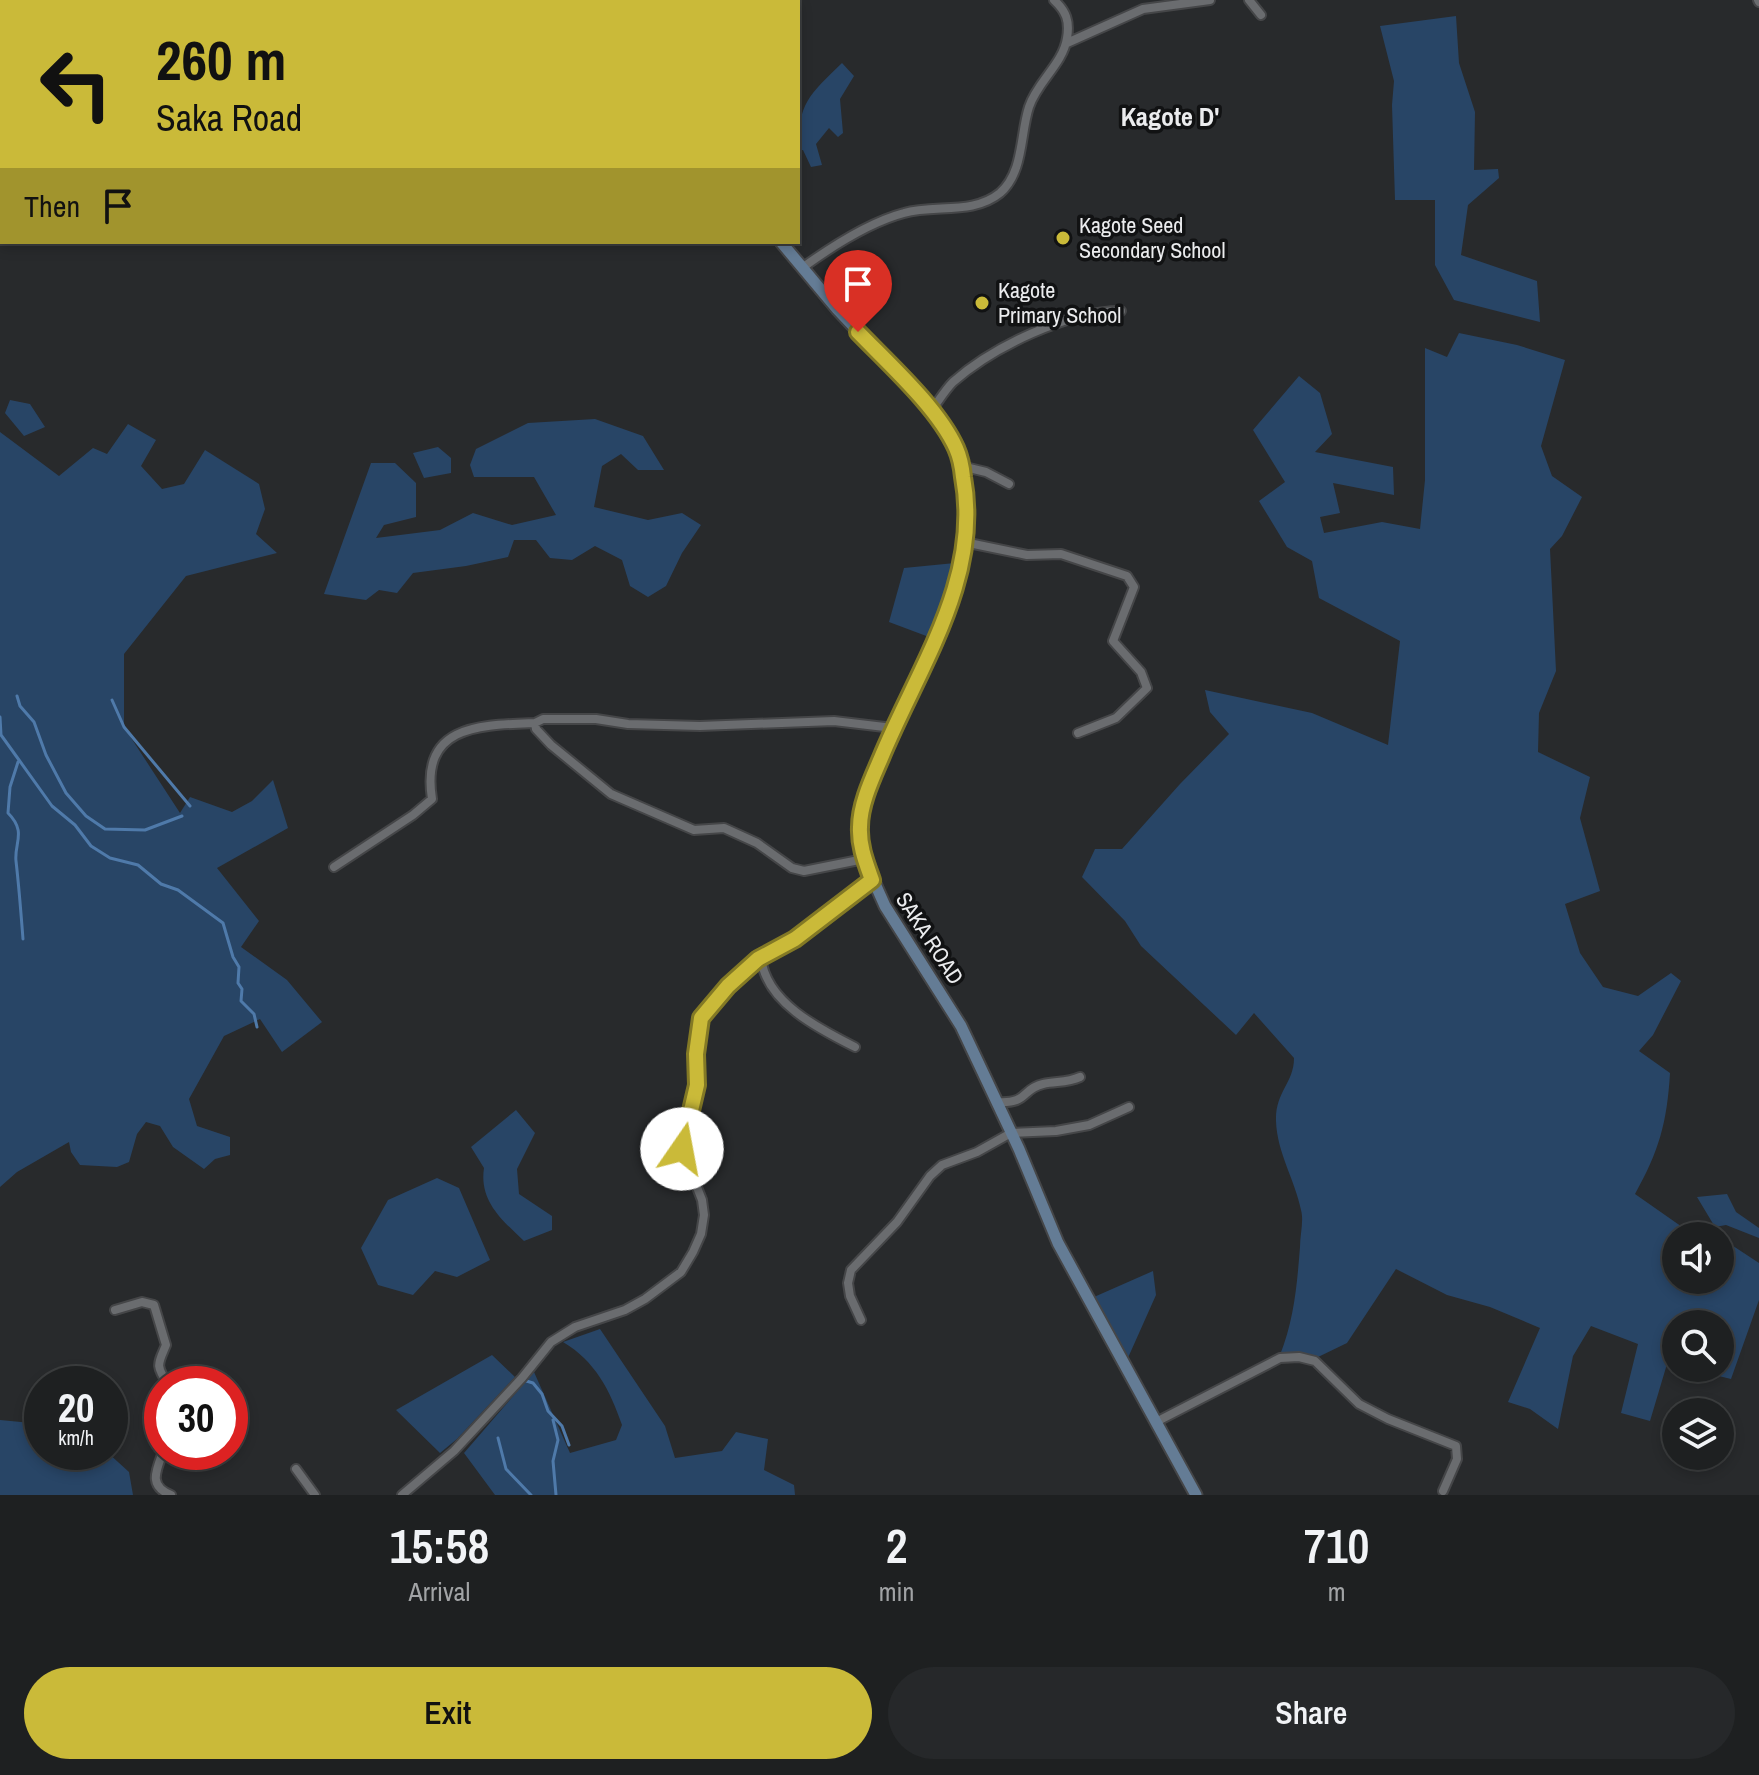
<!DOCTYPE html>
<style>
:root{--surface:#1e2021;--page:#26282a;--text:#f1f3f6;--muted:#a1a3a5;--line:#3c3e3f;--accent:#caba39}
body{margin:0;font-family:"Archivo Narrow",sans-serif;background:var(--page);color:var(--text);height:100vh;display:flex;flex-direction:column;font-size:30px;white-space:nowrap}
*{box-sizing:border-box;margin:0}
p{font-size:26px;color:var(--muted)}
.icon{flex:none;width:44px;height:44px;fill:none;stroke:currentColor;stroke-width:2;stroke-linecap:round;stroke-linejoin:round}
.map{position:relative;height:1495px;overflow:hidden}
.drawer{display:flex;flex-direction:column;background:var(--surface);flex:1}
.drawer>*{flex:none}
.banner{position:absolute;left:0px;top:0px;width:800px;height:244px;box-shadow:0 4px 12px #0003,0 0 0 2px var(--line);background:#caba39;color:#111;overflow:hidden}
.buttons{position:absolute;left:1662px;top:1222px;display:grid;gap:16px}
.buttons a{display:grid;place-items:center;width:72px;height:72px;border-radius:50%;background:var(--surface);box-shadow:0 4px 12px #0003,0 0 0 2px var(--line);font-size:40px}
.speed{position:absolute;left:24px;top:1366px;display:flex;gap:16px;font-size:40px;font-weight:700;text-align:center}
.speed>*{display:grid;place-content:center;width:104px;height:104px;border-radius:50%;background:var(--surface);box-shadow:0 4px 12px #0003,0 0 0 2px var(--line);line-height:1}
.speed small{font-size:20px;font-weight:400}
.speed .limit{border:12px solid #d22;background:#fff;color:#111}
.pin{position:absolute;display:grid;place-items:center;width:68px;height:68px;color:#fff;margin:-82px -34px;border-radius:50% 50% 50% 0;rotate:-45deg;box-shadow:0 0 8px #0007}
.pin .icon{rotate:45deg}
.me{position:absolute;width:88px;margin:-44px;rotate:12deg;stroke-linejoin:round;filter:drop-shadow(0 0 6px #0008)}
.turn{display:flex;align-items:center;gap:28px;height:168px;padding:0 24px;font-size:36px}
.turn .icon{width:104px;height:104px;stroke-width:2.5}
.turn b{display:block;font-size:56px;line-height:68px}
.then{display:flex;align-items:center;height:76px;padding:0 24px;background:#0003;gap:16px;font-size:30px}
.eta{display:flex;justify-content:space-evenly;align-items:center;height:136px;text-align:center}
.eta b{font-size:48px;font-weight:600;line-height:56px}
.button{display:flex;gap:16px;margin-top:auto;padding:16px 24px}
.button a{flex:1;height:92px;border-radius:48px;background:var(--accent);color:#111;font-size:32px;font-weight:600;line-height:92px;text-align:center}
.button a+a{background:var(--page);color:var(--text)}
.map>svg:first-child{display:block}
.green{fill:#284566}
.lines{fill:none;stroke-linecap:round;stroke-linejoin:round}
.stream{stroke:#4f7aaa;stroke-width:3}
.street-casing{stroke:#454648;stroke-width:12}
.secondary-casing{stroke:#454648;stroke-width:15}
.street{stroke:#6a6c6f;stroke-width:8}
.secondary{stroke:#647c95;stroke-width:11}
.route-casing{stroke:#837925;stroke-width:20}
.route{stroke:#caba39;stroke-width:14}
.poi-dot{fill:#caba39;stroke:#111213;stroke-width:3}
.labels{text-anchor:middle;stroke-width:7;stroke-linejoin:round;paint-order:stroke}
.poi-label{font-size:22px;fill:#ebecee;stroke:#111213;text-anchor:start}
.street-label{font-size:22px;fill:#ebecee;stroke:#111213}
.quarter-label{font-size:26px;font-weight:bold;fill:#ebecee;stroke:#111213}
</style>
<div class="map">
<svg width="1759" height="1495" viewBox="0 0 1759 1495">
<rect width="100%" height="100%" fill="#282a2c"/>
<path class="green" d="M1456,16L1459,63L1475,112L1474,170L1498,169L1499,178L1468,205L1461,255L1537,281L1540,322L1454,300L1435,265V200H1395L1392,105L1394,81L1380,26Z
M842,63L854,76L840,99L843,133L838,137L829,128L816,144L822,165L811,167L803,150L798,151C798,103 809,95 842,63Z
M1459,333L1517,345L1565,360L1541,446L1552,476L1582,497L1562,536L1550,549L1556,671L1539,713L1538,752L1590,777L1580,818L1600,891L1565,904L1580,953L1603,987L1638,996L1671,973L1681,981L1653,1035L1639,1051L1670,1073C1667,1123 1659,1151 1635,1194L1695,1236H1676V1280H1720L1721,1238L1759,1263V1300L1731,1379L1686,1368H1720V1324H1676V1366L1667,1364L1650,1421L1621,1413L1638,1344L1591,1326L1573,1356L1558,1429L1530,1409L1508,1402L1540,1328L1490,1307L1447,1295L1396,1269L1347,1343L1316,1358L1280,1355C1294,1320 1297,1285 1300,1247C1300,1235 1304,1221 1301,1210C1295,1180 1277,1153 1276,1121C1275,1092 1294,1083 1294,1058L1254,1013L1236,1035L1141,946L1125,921L1082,877L1095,849H1122L1180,784L1229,734L1210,712L1205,690L1312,713L1388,745L1400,641L1319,598L1312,561L1287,547L1259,501L1285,482L1253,430L1299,376L1320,393L1332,434L1315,452L1393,467L1394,495L1333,483L1340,513L1320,517L1324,533L1382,522L1420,529L1425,480V348L1447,357Z
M10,400L30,404L45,427L24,436L5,413Z
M595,419L643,436L664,470H638L621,454L602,466L594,507L648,520L682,513L701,525L682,553L666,586L648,597L630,586L622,560L595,546L572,560L550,558L536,540H514L508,557L466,566L413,573L397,593L379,590L366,600L324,594L371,463H395L416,483V517L384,525L376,538L440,530L473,513L512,525L556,515L534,477H474L470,465L476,449L528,423Z
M128,424L156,440L141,466L162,489L184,484L205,450L259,484L265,509L256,534L277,553L186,576L124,654V727L180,813L190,797L232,812L252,801L273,780L288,828L217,868L259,921L241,947L287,980L322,1022L282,1052L260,1019L224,1036L189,1099L197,1126L230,1137V1155L215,1159L204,1169L173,1147L160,1126L146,1122L137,1134L129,1162L117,1167L80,1165L71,1152L69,1142L17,1172L0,1187V432L59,476L93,448L107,454Z
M438,447L451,458V473L424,478L413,453Z
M955,563L950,589L929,637L889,622L904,568Z
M516,1110L535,1133L517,1169L519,1194L552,1216V1230L524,1241C502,1220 479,1201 484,1168L471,1147Z
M437,1178L459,1188L490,1260L457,1277L435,1271L413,1295L378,1285L361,1248L388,1200Z
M1727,1194L1736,1212L1759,1228V1238L1726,1225L1715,1227L1697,1197Z
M1153,1271L1156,1295L1127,1360L1094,1297Z
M600,1329L665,1426L675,1458L722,1451L736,1432L768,1439L764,1470L794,1485L795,1495H495L464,1453L534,1372L570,1453L616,1440L622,1425C610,1390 595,1361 563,1342Z
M492,1355L515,1377L457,1439L440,1453L396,1410Z
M0,1420L42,1424V1452H107L129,1472L133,1495H0Z"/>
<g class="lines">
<path class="stream" d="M17,696L20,706L34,722L46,755L66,793L86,816L105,829L145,830L182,816
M112,700L124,727L190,806
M0,717L1,735L19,760L52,806L75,825L91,846L110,858L138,865L161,884L178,890L223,923L233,957L239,967L238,983L242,989L241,1001L254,1014L257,1027
M18,762L10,787L8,813C27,832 14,843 16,861C19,887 21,913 23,939
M523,1380L533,1383L542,1394L548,1411L562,1426L569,1445
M553,1420L558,1440L553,1461L556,1495
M498,1438L506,1469L531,1495"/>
<defs>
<path id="street" d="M1249,0L1261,15
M1758,0L1759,2
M429,2L431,0
M591,2L592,0
M1067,43L1143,9L1210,0
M802,268C831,247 870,222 904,213C935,204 973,215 1000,193C1024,172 1020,134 1029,107C1037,82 1063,64 1067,38C1070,21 1066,11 1054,0
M931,411C938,402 945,390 953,382C993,347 1067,311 1121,311
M961,466L986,472L1009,484
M964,542L1027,555L1061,554L1127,576L1134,587L1113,641L1141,672L1147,688L1116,718L1078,733
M864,859L804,871L792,868L757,843L724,828L694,830L611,794L551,745L536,729L535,723L543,719H596L628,724L700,726L834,721L893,728
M334,867L413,815L432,799C420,724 481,725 535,723
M761,957C765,1002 819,1029 855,1047
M997,1102C1029,1104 1021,1089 1043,1084C1056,1081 1067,1083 1080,1077
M115,1310L142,1302L154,1305L166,1345C158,1364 155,1365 168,1384
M861,1320L850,1296L848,1283L851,1270L897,1222L930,1176L942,1165L977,1152L1011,1133L1056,1131L1089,1125L1129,1107
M1156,1422L1280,1358L1299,1357L1315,1361L1359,1404L1388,1419L1456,1446L1457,1459L1443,1491
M163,1452C156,1471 148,1486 171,1495
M296,1469L315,1495
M402,1495L454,1451L522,1378L551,1342L575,1327L625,1310L645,1299L681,1272L693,1252L701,1234L704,1215L702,1200L682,1149L697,1085L696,1054L701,1018L728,986L758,959L795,939L872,880"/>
<path id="secondary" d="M652,0L653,2
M781,242L837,309L924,401L952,440L960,456L968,507L955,594L893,728L863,804L859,826L864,859L885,906L961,1026L1019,1149L1058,1243L1196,1495"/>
</defs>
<use href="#street" class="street-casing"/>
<use href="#secondary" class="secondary-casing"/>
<use href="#street" class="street"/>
<use href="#secondary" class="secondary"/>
</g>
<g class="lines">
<defs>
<path id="route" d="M682,1149L697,1085L696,1054L701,1018L728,986L758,959L795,939L872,880C866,863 859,846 860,827C860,804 872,779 881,758C918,668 982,579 963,477C962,467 960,457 956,448C938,408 889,364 858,332"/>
</defs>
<use href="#route" class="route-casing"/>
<use href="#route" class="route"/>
</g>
<g class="poi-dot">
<circle cx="1063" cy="238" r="8"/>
<circle cx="982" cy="303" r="8"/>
</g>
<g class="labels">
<g class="poi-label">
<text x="1079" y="233">Kagote Seed<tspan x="1079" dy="25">Secondary School</tspan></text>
<text x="998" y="298">Kagote<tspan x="998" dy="25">Primary School</tspan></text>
</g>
<g class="street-label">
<text transform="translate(930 938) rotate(57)" y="8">SAKA ROAD</text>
</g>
<g class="quarter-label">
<text x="1170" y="126">Kagote D'</text>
</g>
</g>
</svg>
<div class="buttons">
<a><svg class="icon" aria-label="sound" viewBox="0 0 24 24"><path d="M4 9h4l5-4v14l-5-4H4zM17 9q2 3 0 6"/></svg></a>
<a><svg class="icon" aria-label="search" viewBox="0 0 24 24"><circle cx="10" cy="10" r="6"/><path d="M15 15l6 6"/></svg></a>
<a><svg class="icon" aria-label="layers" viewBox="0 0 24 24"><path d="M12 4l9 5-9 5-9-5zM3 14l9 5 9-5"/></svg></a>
</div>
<div class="speed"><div>20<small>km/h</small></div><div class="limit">30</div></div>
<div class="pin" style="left:858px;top:332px;background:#d93025"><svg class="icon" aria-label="arrive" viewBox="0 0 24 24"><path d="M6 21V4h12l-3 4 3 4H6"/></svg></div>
<svg class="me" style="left:682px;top:1149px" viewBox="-20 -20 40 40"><circle r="19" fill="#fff"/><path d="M0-13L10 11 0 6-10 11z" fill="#caba39"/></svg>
<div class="banner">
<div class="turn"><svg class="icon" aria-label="left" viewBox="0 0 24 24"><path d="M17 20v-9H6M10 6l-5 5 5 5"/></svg><div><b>260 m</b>Saka Road</div></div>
<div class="then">Then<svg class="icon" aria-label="arrive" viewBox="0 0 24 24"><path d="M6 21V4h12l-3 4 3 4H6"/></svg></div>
</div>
</div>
<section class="drawer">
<div class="eta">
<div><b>15:58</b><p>Arrival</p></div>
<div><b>2</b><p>min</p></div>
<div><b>710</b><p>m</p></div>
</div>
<div class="button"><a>Exit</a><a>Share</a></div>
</section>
